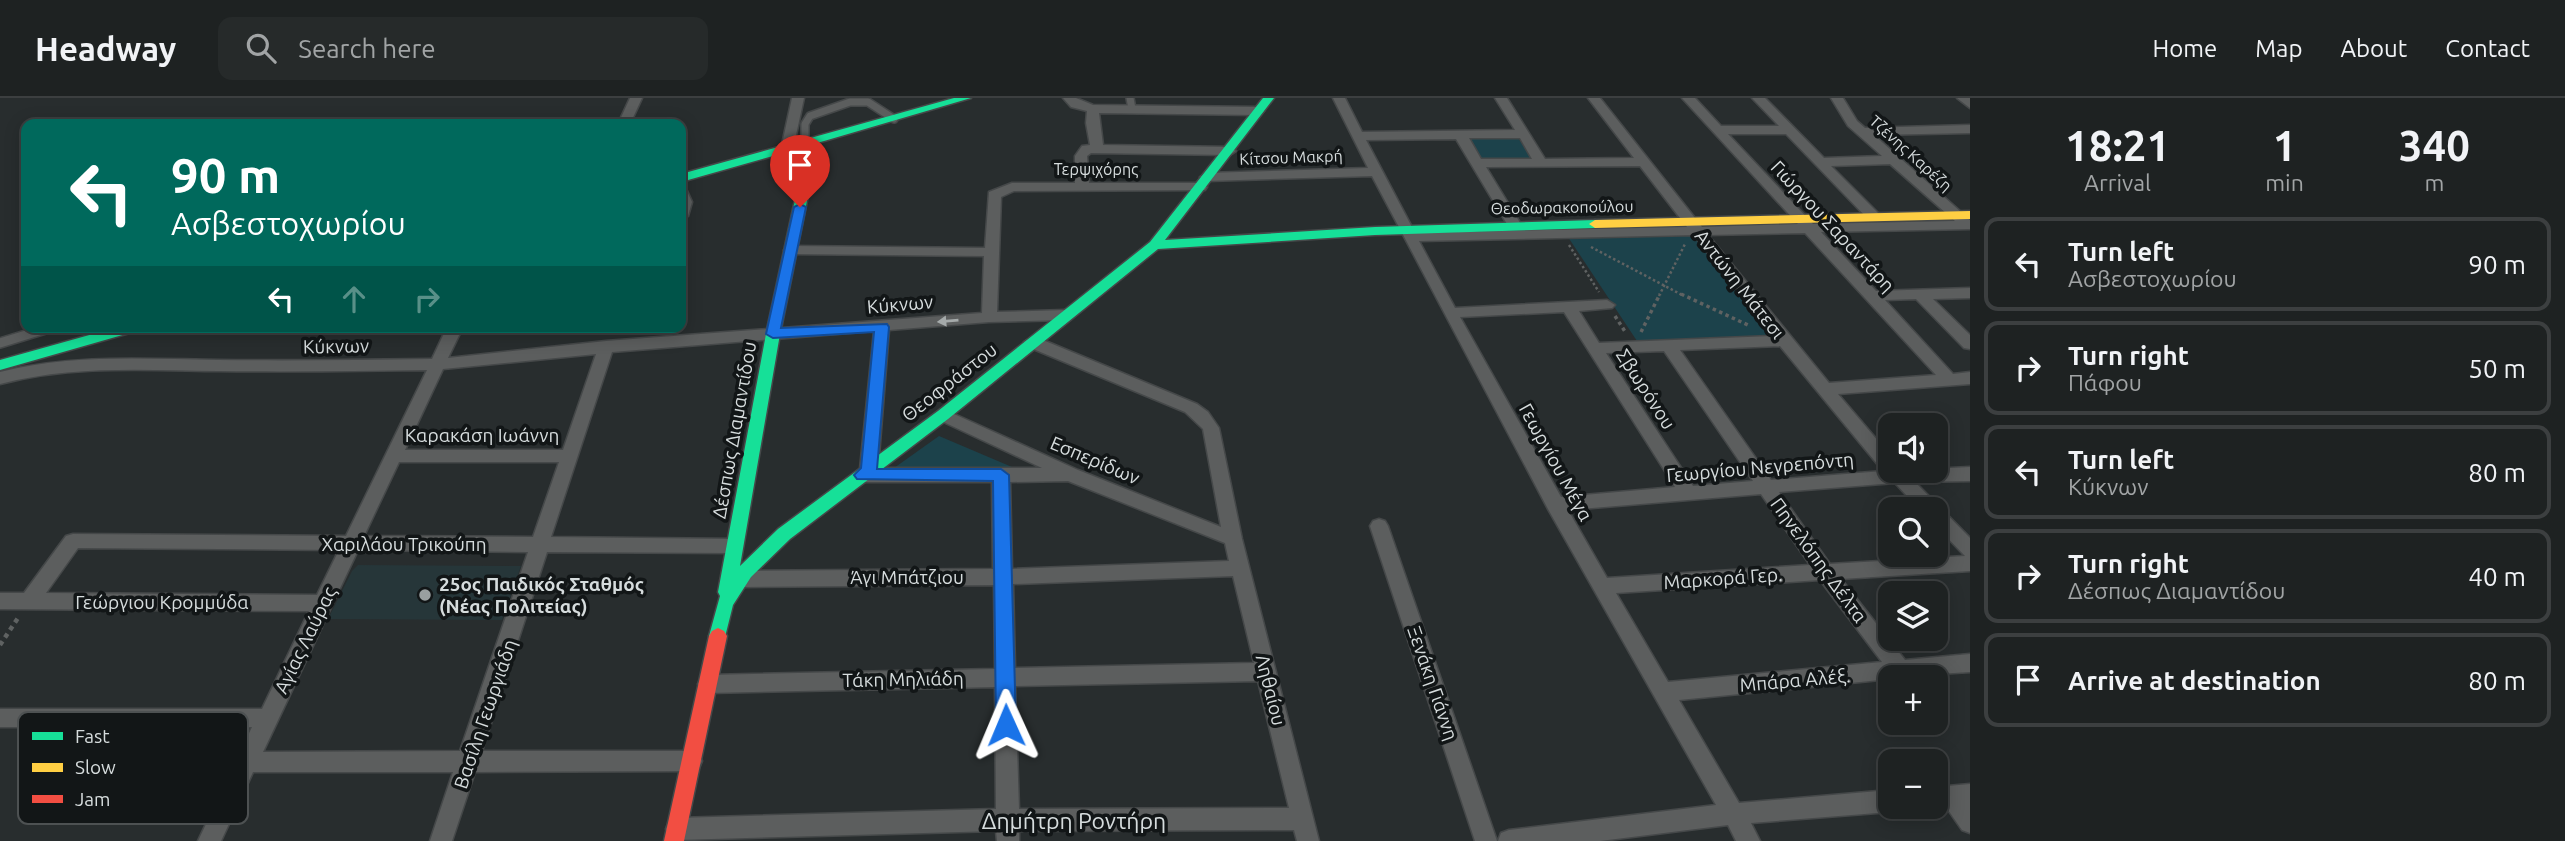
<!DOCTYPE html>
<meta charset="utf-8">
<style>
:root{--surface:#1e2222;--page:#262a2a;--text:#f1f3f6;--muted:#a1a4a5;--line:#3c3f40}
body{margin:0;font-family:Ubuntu,sans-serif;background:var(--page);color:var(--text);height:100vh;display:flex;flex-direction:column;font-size:26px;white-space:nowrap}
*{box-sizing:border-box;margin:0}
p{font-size:23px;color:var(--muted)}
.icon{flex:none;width:38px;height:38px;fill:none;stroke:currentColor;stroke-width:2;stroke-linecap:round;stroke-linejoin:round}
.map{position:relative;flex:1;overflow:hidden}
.side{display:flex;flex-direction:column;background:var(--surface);width:595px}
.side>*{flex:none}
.guide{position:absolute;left:21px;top:21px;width:665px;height:214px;border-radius:14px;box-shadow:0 4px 18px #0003,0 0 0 2px var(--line);background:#00695c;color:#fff;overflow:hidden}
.buttons{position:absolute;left:1878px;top:315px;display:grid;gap:14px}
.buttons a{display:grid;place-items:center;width:70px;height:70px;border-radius:14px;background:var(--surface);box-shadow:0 4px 18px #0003,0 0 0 2px var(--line);font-size:35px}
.pin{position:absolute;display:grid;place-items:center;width:60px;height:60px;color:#fff;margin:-72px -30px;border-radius:50% 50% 50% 0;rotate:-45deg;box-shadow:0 0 7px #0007}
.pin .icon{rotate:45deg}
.me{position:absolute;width:77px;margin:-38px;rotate:359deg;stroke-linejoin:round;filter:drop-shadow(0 0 5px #0008)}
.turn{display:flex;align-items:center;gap:24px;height:147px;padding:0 35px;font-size:32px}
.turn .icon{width:91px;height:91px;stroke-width:2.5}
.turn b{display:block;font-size:49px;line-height:60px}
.lanes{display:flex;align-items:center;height:66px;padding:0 35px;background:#0003;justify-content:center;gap:35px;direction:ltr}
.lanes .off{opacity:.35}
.eta{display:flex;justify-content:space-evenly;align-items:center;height:119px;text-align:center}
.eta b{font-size:42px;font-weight:700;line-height:49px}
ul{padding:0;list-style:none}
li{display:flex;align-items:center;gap:21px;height:94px;margin:0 14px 10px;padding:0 21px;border:4px solid var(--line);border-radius:14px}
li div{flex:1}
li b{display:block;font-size:26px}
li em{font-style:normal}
header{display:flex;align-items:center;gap:42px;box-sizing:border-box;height:98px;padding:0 35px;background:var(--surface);border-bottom:2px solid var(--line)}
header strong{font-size:33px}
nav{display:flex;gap:38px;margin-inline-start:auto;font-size:24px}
.search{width:490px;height:63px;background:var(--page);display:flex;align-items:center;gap:18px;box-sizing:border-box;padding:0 24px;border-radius:14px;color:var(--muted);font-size:26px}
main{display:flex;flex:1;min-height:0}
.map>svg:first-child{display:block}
.built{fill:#263639}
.green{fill:#1c424b}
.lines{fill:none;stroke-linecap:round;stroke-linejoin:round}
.lane-far1-casing{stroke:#454849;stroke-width:10}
.lane-casing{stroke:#454849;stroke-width:12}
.street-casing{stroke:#454849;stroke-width:3}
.fast-casing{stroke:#454849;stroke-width:3}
.slow-casing{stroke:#454849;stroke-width:3}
.jam-casing{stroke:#454849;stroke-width:3}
.path-far2{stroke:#5f6262;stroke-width:2.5;stroke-dasharray:2.5 2.5;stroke-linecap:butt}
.path-far1{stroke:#5f6262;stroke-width:3.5;stroke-dasharray:3.5 3.5;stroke-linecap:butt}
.path{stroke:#5f6262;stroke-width:4.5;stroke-dasharray:4.5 4.5;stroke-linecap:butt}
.lane-far1{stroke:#5c5e5e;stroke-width:7}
.lane{stroke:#5c5e5e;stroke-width:9}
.street{fill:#5c5e5e;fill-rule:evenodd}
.fast{fill:#16e098;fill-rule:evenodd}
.slow{fill:#ffcf43;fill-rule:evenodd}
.jam{fill:#f24e42;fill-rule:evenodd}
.oneway{fill:#a5aaaa}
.route{fill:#1a73e8;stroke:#114b97;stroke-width:2}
.poi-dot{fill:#999fa0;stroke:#121617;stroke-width:2.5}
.labels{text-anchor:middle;stroke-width:7;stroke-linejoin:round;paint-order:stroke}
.far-street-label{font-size:16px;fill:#d6dcdd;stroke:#121617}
.street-label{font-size:19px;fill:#d6dcdd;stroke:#121617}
.poi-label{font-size:19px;font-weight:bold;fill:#d6dcdd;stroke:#121617;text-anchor:start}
.near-street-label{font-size:23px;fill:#d6dcdd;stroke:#121617}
.key{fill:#121617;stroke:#4d5152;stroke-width:2}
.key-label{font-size:19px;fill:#d6dcdd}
</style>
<header>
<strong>Headway</strong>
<div class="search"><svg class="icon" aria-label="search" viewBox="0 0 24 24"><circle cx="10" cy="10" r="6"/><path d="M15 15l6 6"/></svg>Search here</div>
<nav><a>Home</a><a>Map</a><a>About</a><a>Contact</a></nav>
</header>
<main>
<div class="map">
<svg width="1970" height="743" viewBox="0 0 1970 743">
<rect width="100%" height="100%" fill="#282d2e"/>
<path class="built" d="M358,467L521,468L502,522L328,521L352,473Z"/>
<path class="green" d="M1518,40L1533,62L1480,63L1467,41Z
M1691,134L1774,239L1637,243L1566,136Z
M939,338L1012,369L1014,372L887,375Z"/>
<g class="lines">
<defs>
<path id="lane-far1" d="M1130,0L1132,11
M805,46V26L810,18L850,4H868L894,21"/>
<path id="lane" d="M0,245L52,229"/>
<path id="street" d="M630,0H642L630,26H618Z
M792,0H804L793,51L787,55L781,51Z
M1063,0H1076L1093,7L1258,9L1264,13L1258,17L1099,15L1103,47L1230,49L1236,53L1230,57L1091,55L1087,58L1089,85H1200L1207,89L1205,92L1014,93L1001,99L997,214L1066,212L1074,217L1066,222L989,224L889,232L878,370H1042L937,321L935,317L943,311L1078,372L1221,429L1203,331L1185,314L1026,248L1024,244L1032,239L1038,240L1197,306L1208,314L1219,330L1242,441L1319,743H1297L1294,732L1019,733V743H997L996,733L677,742L669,739L666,731L669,723L677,720L996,711L995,589L708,595L701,592L698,586L701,580L708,577L995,571L994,487L741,489L734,486L731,481L734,476L741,473L993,471L992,384H862L856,382L853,377L860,371L874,233L612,254L551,439L734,441L741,443L743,448L741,453L734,455L547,454L482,653H691L699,656L702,663L699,670L691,673L475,674L452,743H430L453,674H253L221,743H198L252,629H0V611H262L309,513L0,511V495H24L66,438L73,436L346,438L427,272C357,273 288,274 218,273C144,272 72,267 0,286V274C72,256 144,261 218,262C289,263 360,262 432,261L447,229H463L448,260L606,243L982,215L984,158L791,156L784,152L791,148L985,150L989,94L1012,85H1075V58L1082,48L1090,47L1086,25L1087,13L1071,9ZM596,256L563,352H405L443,271ZM399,364H559L533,439L364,438ZM1068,383L1225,445L1229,463L1012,471L1010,384ZM78,450L339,452L317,497L46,495ZM358,452L528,454L460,653L263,654ZM1233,478L1254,565L1015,570L1013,486ZM1258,583L1289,710L1019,711L1015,588Z
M1333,0H1345L1362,34L1515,32L1495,0H1507L1545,61L1634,60L1588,0H1600L1702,129L1798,126L1682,0H1695L1721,28H1779L1752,0H1765L1824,60L1882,58L1848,28L1831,0H1843L1857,23L1865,30L1970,27V35L1874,37L1970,122V131L1821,134L1876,193L1970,190V200L1933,201L1970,237V251L1964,250L1916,201L1885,202L1953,276L1970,274V286L1838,296L1890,357V373L1970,369V383L1915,384L1970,440V473L1841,481L1905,562L1970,556V574L1890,579V581L1679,602L1739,705L1890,692V709L1898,710L1890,714L1751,725L1760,743H1736L1728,727L1600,743H1498L1501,735L1509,732L1716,707L1548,411L1372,78L1207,83L1200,79L1207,75L1368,70ZM1728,36H1786L1869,122H1879V116L1831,68L1890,66L1955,123L1813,126ZM1469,40H1520L1532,61H1481ZM1456,41L1510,131L1515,132L1522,128L1486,69L1640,68L1687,129L1415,135L1366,42ZM1805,135L1936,277L1829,285L1708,137ZM1694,137L1772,238L1599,245L1579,213L1612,210L1615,207L1607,202L1455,210L1419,143ZM1564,214L1675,389L1561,399L1460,219ZM1780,248L1883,373L1771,382L1680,252ZM1664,253L1753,383L1693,388L1606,255ZM1895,385L1919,411H1936V428L1965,458L1830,466L1779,394ZM1761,396L1810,467L1607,480L1568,412ZM1820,482L1882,564L1668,584L1616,495Z
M1957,0H1970V10Z
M681,90L686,91L692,104L688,118L681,122Z
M1379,421L1385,423L1388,428L1497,743H1475L1370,428L1373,423Z
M1970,686V735L1962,732L1946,709H1934L1936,689Z"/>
<path id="fast" d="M954,0H971L783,55L807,80L810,88L780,236L740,468L778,431L938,313L1150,144L1263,0H1274L1165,142L1375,129L1595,122L1601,126L1595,130L1375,137L1158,151L948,321L790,441L751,479L733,507L724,543L718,546L712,543L709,538L720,498L718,494L766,236L798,88L797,84L773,58L681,84V76Z
M118,229H142L140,232L0,272V262Z"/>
<path id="slow" d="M1970,113V121L1595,130L1589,126L1595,122Z"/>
<path id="jam" d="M718,530L724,533L727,538L684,743H664L709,538L712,533Z"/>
</defs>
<use href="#lane-far1" class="lane-far1-casing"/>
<use href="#lane" class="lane-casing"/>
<use href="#street" class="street-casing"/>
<use href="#fast" class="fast-casing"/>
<use href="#slow" class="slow-casing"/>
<use href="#jam" class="jam-casing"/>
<path class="path-far2" d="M1569,147L1599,194
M1591,149L1684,198
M1659,198L1685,146"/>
<path class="path-far1" d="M1681,196L1750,228
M1615,218L1626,235
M1641,234L1660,196"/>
<path class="path" d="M0,547L18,520"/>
<use href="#lane-far1" class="lane-far1"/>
<use href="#lane" class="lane"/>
<use href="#street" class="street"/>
<use href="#fast" class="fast"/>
<use href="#slow" class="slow"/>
<use href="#jam" class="jam"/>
</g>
<defs><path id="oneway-solid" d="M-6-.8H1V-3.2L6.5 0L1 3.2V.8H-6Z" transform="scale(1.75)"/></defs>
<use class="oneway" href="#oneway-solid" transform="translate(948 223) rotate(175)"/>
<path class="route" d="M800,106L806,109L781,230L887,226L889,229L877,371H1001L1009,377L1016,627L1013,633L1006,636L999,633L996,627L993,383L857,381L854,377L861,370L874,234L773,240L766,236L794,109Z"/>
<circle class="poi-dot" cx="425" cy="497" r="7"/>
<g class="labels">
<g class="far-street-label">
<text transform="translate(1911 55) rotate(42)" y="6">Τζένης Καρέζη</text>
<text transform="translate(1291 59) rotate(-2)" y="6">Κίτσου Μακρή</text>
<text x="1096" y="77">Τερψιχόρης</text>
<text transform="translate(1562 109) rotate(-1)" y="6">Θεοδωρακοπούλου</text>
</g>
<g class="street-label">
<text transform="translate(1833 128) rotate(47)" y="7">Γιώργου Σαραντάρη</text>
<text transform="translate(1740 186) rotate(52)" y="7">Αντώνη Μάτεσι</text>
<text transform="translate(900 206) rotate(-5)" y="7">Κύκνων</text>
<text transform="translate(336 248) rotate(-1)" y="7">Κύκνων</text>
<text transform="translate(949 284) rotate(-38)" y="7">Θεοφράστου</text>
<text transform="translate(1646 291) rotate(57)" y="7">Σβωρόνου</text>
<text transform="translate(734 332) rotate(-80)" y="7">Δέσπως Διαμαντίδου</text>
<text x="482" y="344">Καρακάση Ιωάννη</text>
<text transform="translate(1095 362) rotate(23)" y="7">Εσπερίδων</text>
<text transform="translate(1556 364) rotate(61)" y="7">Γεωργίου Μέγα</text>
<text transform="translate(1760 369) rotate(-5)" y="7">Γεωργίου Νεγρεπόντη</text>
<text x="404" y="453">Χαριλάου Τρικούπη</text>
<text transform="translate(1819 462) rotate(54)" y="7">Πηνελόπης Δέλτα</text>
<text x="907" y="486">Άγι Μπάτζιου</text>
<text transform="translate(1723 480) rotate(-4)" y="7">Μαρκορά Γερ.</text>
<text x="162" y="511">Γεώργιου Κρομμύδα</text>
<text transform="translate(305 542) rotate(-64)" y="7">Αγίας Λαύρας</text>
<text transform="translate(903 581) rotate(-1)" y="7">Τάκη Μηλιάδη</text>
<text transform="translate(1795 582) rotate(-5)" y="7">Μπάρα Αλέξ.</text>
<text transform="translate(1433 585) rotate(71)" y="7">Ξενάκη Γιάννη</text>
<text transform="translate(1271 592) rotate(76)" y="7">Ληθαίου</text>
<text transform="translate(485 616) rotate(-71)" y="7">Βασίλη Γεωργιάδη</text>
</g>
<g class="poi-label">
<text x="439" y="493">25ος Παιδικός Σταθμός<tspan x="439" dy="22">(Νέας Πολιτείας)</tspan></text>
</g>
<g class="near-street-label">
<text x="1074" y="731">Δημήτρη Ροντήρη</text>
</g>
</g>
<rect x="18" y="614" width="230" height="112" rx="10" class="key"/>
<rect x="32" y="634" width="31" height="8" fill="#16e098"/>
<rect x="32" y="665" width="31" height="9" fill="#ffcf43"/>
<rect x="32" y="697" width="31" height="8" fill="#f24e42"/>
<g class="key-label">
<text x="75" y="645">Fast</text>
<text x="75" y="676">Slow</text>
<text x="75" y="708">Jam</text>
</g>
</svg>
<div class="buttons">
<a><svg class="icon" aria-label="sound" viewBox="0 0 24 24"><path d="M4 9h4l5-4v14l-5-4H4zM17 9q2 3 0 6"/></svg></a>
<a><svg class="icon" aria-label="search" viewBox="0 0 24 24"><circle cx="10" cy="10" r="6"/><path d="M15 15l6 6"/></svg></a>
<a><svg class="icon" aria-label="layers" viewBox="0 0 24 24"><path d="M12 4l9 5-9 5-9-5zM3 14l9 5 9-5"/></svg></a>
<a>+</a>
<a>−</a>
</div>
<div class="pin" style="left:800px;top:109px;background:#d93025"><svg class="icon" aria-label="arrive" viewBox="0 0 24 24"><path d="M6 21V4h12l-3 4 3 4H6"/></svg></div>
<svg class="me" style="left:1006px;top:627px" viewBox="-20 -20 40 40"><path d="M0-17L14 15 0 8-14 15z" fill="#1a73e8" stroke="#fff" stroke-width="4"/></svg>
<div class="guide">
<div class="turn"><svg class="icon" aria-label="left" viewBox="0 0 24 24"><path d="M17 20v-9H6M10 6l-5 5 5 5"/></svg><div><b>90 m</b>Ασβεστοχωρίου</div></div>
<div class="lanes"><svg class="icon" aria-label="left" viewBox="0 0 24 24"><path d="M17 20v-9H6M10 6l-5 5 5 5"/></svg><svg class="icon off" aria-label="ahead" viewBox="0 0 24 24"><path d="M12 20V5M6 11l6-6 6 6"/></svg><svg class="icon off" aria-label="right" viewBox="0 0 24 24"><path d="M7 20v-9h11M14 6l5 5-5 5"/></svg></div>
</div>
</div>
<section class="side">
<div class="eta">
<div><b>18:21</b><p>Arrival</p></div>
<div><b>1</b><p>min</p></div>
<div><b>340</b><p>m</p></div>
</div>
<ul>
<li><svg class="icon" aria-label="left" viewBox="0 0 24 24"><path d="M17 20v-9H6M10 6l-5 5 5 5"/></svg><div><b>Turn left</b><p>Ασβεστοχωρίου</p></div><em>90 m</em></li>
<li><svg class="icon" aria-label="right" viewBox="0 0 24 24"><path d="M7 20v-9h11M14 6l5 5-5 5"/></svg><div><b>Turn right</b><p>Πάφου</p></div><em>50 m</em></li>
<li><svg class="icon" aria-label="left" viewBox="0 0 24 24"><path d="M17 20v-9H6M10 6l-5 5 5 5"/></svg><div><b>Turn left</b><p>Κύκνων</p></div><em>80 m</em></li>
<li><svg class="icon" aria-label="right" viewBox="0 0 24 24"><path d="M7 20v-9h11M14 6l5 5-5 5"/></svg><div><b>Turn right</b><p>Δέσπως Διαμαντίδου</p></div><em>40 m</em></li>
<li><svg class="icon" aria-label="arrive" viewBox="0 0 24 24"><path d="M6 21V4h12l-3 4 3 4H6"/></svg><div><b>Arrive at destination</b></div><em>80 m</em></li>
</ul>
</section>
</main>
